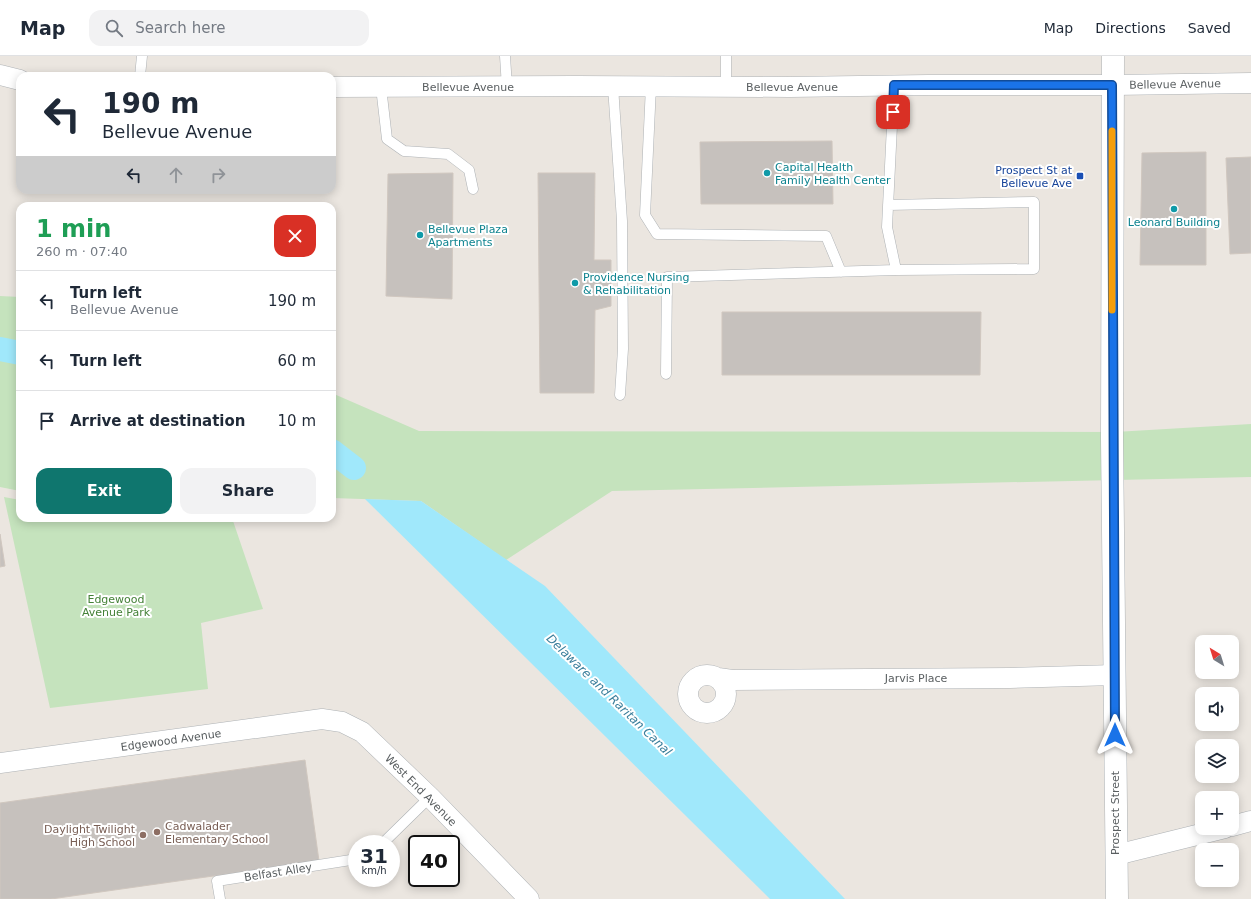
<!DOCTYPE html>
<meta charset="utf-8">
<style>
:root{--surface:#fff;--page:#f2f2f3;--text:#1f2937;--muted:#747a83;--line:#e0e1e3;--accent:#0f766e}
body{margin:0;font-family:"DejaVu Sans",sans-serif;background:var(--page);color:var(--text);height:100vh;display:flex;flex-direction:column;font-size:15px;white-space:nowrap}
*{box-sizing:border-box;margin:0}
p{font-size:13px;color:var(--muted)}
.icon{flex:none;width:22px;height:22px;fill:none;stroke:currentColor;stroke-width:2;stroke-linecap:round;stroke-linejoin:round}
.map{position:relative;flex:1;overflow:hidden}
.details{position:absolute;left:16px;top:146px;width:320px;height:320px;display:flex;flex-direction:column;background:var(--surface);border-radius:12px;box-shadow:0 2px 10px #0003}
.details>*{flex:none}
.banner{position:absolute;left:16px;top:16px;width:320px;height:122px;border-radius:12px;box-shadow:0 2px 10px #0003;background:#fff;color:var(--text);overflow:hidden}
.needle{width:26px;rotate:322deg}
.tools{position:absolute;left:1195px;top:579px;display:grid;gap:8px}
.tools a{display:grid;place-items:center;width:44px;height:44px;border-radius:8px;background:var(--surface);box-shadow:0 2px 10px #0003;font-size:20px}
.speed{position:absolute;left:348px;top:779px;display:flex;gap:8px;font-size:20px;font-weight:700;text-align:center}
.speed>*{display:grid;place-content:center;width:52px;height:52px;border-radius:50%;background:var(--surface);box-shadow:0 2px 10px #0003;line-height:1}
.speed small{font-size:10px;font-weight:400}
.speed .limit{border:2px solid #111;border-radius:6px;background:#fff;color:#111}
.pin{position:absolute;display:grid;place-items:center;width:34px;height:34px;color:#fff;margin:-17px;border-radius:8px;box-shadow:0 2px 6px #0006}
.me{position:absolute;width:44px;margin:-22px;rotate:0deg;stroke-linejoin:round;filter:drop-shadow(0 0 3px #0008)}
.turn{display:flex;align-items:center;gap:14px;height:84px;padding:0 20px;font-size:18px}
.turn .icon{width:52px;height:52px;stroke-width:2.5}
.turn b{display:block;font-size:28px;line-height:34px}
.lanes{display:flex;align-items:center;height:38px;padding:0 20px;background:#0003;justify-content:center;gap:20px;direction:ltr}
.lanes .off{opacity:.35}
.round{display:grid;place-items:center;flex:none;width:42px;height:42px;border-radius:12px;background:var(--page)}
.summary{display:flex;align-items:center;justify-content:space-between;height:68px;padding:0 20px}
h1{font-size:24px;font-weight:700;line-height:30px;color:#1e9e55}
.cta{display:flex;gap:8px;margin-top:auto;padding:8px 20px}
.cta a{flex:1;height:46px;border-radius:12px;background:var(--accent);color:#fff;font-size:16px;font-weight:700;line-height:46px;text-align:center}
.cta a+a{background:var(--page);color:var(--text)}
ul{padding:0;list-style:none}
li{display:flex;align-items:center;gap:12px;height:60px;padding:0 20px;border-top:1px solid var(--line)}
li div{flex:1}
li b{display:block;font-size:15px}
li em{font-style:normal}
header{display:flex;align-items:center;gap:24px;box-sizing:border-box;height:56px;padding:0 20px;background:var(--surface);border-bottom:1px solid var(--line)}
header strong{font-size:19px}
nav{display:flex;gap:22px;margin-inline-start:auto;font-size:14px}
.search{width:280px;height:36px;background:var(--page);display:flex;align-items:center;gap:10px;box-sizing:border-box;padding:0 14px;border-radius:12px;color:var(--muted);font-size:15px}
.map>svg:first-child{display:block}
.green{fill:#c5e3bd}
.water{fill:#a0e8fb}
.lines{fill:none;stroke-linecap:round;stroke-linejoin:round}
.canal{stroke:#a0e8fb;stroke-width:24}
.building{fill:#c6c1bd;stroke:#d0c7bf}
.lane-casing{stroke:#aeb2b5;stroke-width:11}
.street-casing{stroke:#aeb2b5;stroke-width:21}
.secondary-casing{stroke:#adb2b5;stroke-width:23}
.lane{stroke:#fff;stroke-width:10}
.street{stroke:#fff;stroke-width:20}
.secondary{stroke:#fff;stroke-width:22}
.route-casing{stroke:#114b97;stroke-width:10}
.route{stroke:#1a73e8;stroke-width:7}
.slow{stroke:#f59e0b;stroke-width:7}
.culture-dot{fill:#0f9aa8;stroke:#fff;stroke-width:1.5}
.transit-dot{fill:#1a4fb4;stroke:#fff;stroke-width:1.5}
.education-dot{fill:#8d6e63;stroke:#fff;stroke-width:1.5}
.labels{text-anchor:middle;stroke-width:4;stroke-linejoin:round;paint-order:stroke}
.street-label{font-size:11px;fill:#595e60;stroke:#fff}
.culture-label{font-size:11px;fill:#0d838f;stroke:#fff;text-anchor:start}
.transit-label{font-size:11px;fill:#164399;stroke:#fff;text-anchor:end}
.park-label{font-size:11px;fill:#448137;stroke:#fff}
.education-label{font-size:11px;fill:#785e54;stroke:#fff;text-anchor:start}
.water-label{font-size:12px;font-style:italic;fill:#3a7e9b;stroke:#fff}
</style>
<header>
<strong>Map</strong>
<div class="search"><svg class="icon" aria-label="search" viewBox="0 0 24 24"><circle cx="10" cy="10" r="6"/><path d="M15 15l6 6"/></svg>Search here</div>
<nav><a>Map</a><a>Directions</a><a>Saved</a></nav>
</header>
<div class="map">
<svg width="1251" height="843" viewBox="0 0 1251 843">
<rect width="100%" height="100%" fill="#ebe6e0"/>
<path class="green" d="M0,240L20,241V435L0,431Z
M332,256H335L334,338L419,375L1115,376L1251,368V421L612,435L506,504L421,445L332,442Z
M4,441L20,444V462H232L263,553L201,567L208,633L50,652Z"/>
<path class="water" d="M365,443L421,445L545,530L845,843H770Z"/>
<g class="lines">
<path class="canal" d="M0,293L20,297
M332,395L354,412"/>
</g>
<path class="building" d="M832,85L833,148H701L700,86Z
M1206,96V209H1140L1142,97Z
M1251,101V197L1230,198L1226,102Z
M453,117L452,243L386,240L388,118Z
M538,117H595L594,204H611V250L595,254L594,337H540Z
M722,256H981L980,319H722Z
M0,478L5,510L0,511Z
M305,704L319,805L51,843H0V747Z"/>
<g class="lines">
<defs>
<path id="lane" d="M505,0L507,31
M726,0V31
M140,20L142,0
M613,30L622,165L623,293L620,339
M651,30L645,159L657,178L826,180L841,216
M381,31L387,83L404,95L448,98L469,114L473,133
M888,149L1034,146V213L896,214L887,171L894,29
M666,318L667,221L896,214
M382,788L430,741
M220,843L217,825L357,803"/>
<path id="street" d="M0,19L20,24
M332,31L576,30L790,31L928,29H1113L1251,27
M688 638a19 19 0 1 1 38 0a19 19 0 1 1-38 0Z
M718,622L732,624L1010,622L1115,619
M0,707L322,663L342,666L362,676L430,741L529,843
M1232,770L1251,765
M1116,799L1225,772"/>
<path id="secondary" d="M1113,0L1112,383L1117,843"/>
</defs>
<use href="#lane" class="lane-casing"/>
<use href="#street" class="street-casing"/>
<use href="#secondary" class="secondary-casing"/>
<use href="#lane" class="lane"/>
<use href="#street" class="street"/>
<use href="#secondary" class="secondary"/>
</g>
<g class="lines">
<defs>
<path id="route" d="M893,56L894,29H1112C1111,246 1113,463 1115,679"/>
</defs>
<use href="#route" class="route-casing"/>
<use href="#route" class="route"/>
<path class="slow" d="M1112,254V75"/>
</g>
<g class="culture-dot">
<circle cx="767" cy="117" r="4"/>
<circle cx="1174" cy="153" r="4"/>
<circle cx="420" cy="179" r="4"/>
<circle cx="575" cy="227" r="4"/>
</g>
<rect class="transit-dot" x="1076" y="116" width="8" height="8" rx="2"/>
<g class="education-dot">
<circle cx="157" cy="776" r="4"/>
<circle cx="143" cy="779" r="4"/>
</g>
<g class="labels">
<g class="street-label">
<text transform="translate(1175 28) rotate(-1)" y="4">Bellevue Avenue</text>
<text x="468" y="35">Bellevue Avenue</text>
<text x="792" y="35">Bellevue Avenue</text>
<text x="916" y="626">Jarvis Place</text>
<text transform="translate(171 684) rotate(-8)" y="4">Edgewood Avenue</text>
<text transform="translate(421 734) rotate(45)" y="4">West End Avenue</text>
<text transform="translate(1115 757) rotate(-90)" y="4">Prospect Street</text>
<text transform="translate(278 816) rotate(-9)" y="4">Belfast Alley</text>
</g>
<g class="culture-label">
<text x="775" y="115">Capital Health<tspan x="775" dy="13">Family Health Center</tspan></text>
<text x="1174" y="170" text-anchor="middle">Leonard Building</text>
<text x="428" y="177">Bellevue Plaza<tspan x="428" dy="13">Apartments</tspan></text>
<text x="583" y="225">Providence Nursing<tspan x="583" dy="13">&amp; Rehabilitation</tspan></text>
</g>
<g class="transit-label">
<text x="1072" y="118">Prospect St at<tspan x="1072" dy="13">Bellevue Ave</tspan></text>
</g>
<g class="park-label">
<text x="116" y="547">Edgewood<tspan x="116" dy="13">Avenue Park</tspan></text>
</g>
<g class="education-label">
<text x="165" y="774">Cadwalader<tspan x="165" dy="13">Elementary School</tspan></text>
<text x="135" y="777" text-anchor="end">Daylight Twilight<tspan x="135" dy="13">High School</tspan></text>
</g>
<g class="water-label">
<text transform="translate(609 639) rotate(44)" y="4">Delaware and Raritan Canal</text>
</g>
</g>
</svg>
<div class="tools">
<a><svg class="needle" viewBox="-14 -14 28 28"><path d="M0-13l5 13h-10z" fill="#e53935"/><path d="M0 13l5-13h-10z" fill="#747a83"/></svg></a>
<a><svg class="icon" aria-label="sound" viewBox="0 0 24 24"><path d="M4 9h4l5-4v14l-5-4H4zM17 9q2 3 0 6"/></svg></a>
<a><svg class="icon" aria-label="layers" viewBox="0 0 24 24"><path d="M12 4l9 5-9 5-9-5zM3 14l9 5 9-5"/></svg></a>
<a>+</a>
<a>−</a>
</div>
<div class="speed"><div>31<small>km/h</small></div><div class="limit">40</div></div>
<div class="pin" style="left:893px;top:56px;background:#d93025"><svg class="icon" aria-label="arrive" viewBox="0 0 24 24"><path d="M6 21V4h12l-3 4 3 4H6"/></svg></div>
<svg class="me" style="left:1115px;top:679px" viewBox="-20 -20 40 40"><path d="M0-17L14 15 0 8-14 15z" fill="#1a73e8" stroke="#fff" stroke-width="4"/></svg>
<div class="banner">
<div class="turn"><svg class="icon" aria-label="left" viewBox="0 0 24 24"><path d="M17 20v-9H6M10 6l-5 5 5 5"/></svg><div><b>190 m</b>Bellevue Avenue</div></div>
<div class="lanes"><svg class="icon" aria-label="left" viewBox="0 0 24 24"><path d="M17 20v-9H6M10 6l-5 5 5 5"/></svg><svg class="icon off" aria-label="ahead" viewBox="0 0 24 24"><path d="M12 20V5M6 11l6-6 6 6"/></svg><svg class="icon off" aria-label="right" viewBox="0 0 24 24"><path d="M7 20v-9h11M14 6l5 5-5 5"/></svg></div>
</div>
<section class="details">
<div class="summary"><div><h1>1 min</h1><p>260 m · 07:40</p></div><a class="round" style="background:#d93025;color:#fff"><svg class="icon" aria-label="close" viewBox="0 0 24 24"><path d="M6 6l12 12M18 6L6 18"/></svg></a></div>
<ul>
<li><svg class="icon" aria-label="left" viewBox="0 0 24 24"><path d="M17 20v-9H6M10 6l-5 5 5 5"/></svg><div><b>Turn left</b><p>Bellevue Avenue</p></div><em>190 m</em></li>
<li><svg class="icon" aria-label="left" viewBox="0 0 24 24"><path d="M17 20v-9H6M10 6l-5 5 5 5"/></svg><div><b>Turn left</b></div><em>60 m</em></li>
<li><svg class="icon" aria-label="arrive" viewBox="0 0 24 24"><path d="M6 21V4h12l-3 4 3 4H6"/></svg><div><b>Arrive at destination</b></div><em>10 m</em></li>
</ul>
<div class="cta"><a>Exit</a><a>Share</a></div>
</section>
</div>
